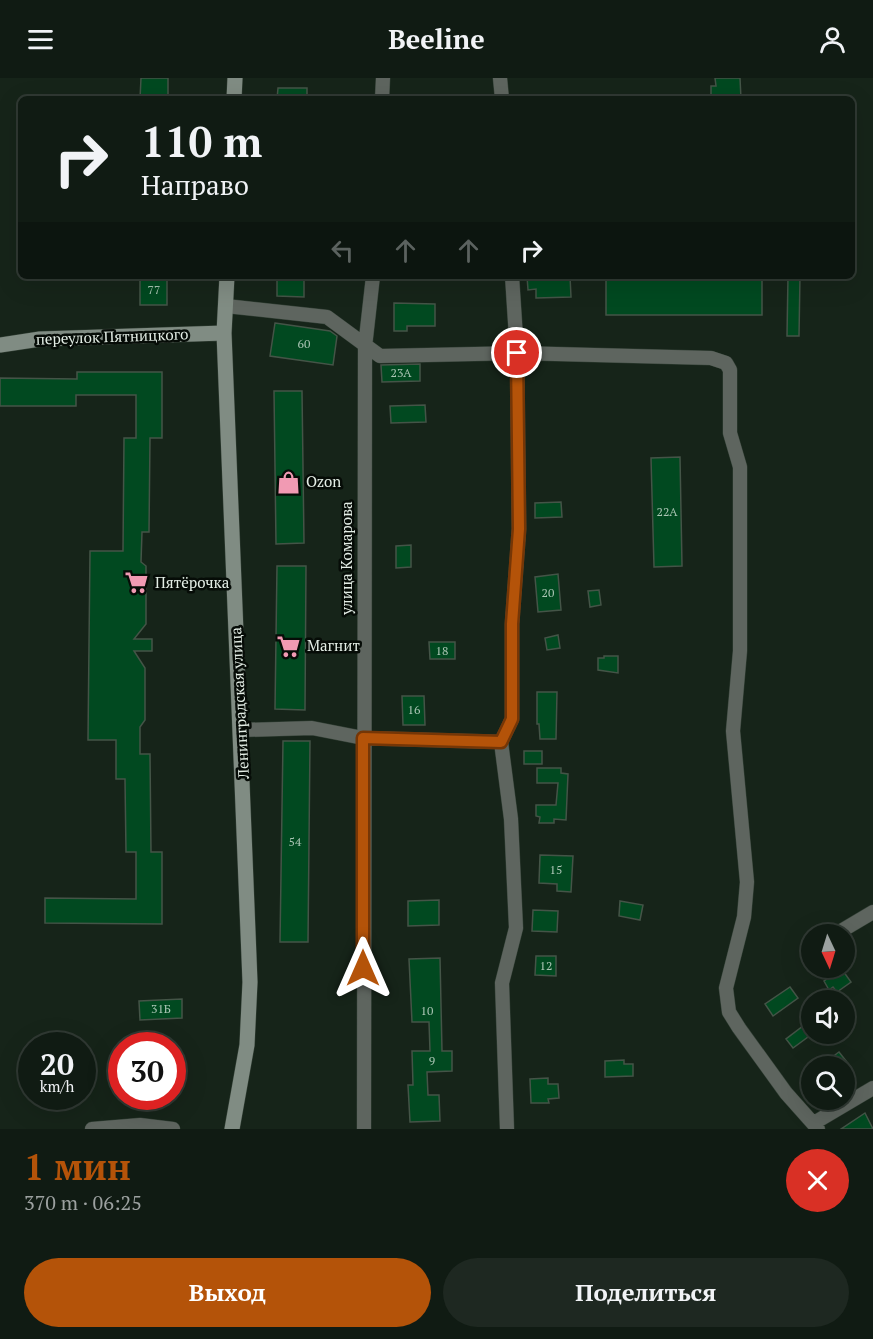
<!DOCTYPE html>
<html lang="ru">
<meta charset="utf-8">
<style>
:root{--surface:#101b13;--page:#1e2821;--text:#f1f3f6;--muted:#9ca1a0;--line:#303933;--accent:#b45309}
body{margin:0;font-family:"PT Serif",serif;background:var(--page);color:var(--text);height:100vh;display:flex;flex-direction:column;font-size:22px;white-space:nowrap}
*{box-sizing:border-box;margin:0}
p{font-size:20px;color:var(--muted)}
.icon{flex:none;width:33px;height:33px;fill:none;stroke:currentColor;stroke-width:2;stroke-linecap:round;stroke-linejoin:round}
.map{position:relative;height:1051px;overflow:hidden}
.sheet{display:flex;flex-direction:column;background:var(--surface);flex:1}
.sheet>*{flex:none}
.hud{position:absolute;left:18px;top:18px;width:837px;height:183px;border-radius:9px;box-shadow:0 6px 24px #0002,0 0 0 2px var(--line);background:#101b13;color:var(--text);overflow:hidden}
.needle{width:39px;rotate:176deg}
.fabs{position:absolute;left:801px;top:846px;display:grid;gap:12px}
.fabs a{display:grid;place-items:center;width:54px;height:54px;border-radius:50%;background:var(--surface);box-shadow:0 6px 24px #0002,0 0 0 2px var(--line);font-size:30px}
.speed{position:absolute;left:18px;top:954px;display:flex;gap:12px;font-size:30px;font-weight:700;text-align:center}
.speed>*{display:grid;place-content:center;width:78px;height:78px;border-radius:50%;background:var(--surface);box-shadow:0 6px 24px #0002,0 0 0 2px var(--line);line-height:1}
.speed small{font-size:15px;font-weight:400}
.speed .limit{border:9px solid #d22;background:#fff;color:#111}
.pin{position:absolute;display:grid;place-items:center;width:51px;height:51px;color:#fff;margin:-26px;border:3px solid #fff;border-radius:50%;box-shadow:0 2px 6px #0007}
.me{position:absolute;width:66px;margin:-33px;rotate:0deg;stroke-linejoin:round;filter:drop-shadow(0 0 4px #0008)}
.turn{display:flex;align-items:center;gap:21px;height:126px;padding:0 24px;font-size:27px}
.turn .icon{width:78px;height:78px;stroke-width:2.5}
.turn b{display:block;font-size:42px;line-height:51px}
.lanes{display:flex;align-items:center;height:57px;padding:0 24px;background:#0003;justify-content:center;gap:30px;direction:ltr}
.lanes .off{opacity:.35}
.round{display:grid;place-items:center;flex:none;width:63px;height:63px;border-radius:32px;background:var(--page)}
.overview{display:flex;align-items:center;justify-content:space-between;height:102px;padding:0 24px}
h1{font-size:36px;font-weight:700;line-height:45px;color:var(--accent)}
.button{display:flex;gap:12px;margin-top:auto;padding:12px 24px}
.button a{flex:1;height:69px;border-radius:36px;background:var(--accent);color:#fff;font-size:24px;font-weight:700;line-height:69px;text-align:center}
.button a+a{background:var(--page);color:var(--text)}
header{display:flex;justify-content:space-between;align-items:center;height:78px;padding:0 24px;background:var(--surface);font-size:27px;font-weight:700}
.map>svg:first-child{display:block}
.building{fill:#014920;stroke:#445447;stroke-width:1.5}
.lines{fill:none;stroke-linecap:round;stroke-linejoin:round}
.street-casing{stroke:#334036;stroke-width:15}
.secondary-casing{stroke:#334036;stroke-width:16}
.street{stroke:#5e655f;stroke-width:14}
.secondary{stroke:#808c83;stroke-width:15}
.route-casing{stroke:#753606;stroke-width:15}
.route{stroke:#b45309;stroke-width:10}
.labels{text-anchor:middle;stroke-width:5;stroke-linejoin:round;paint-order:stroke}
.number-label{font-size:12px;fill:#abc5b4}
.street-label{font-size:15px;fill:#e4eee6;stroke:#060c07}
.poi-label{font-size:15px;fill:#e4eee6;stroke:#060c07;text-anchor:start}
</style>
<header><svg class="icon" aria-label="menu" viewBox="0 0 24 24"><path d="M4 6h16M4 12h16M4 18h16"/></svg>Beeline<svg class="icon" aria-label="person" viewBox="0 0 24 24"><circle cx="12" cy="8" r="4"/><path d="M4 21q1-7 8-7t8 7"/></svg></header>
<div class="map">
<svg width="873" height="1051" viewBox="0 0 873 1051">
<rect width="100%" height="100%" fill="#162419"/>
<path class="building" d="M141,0H168V21H140Z
M715,0H740L741,21L711,19V8H716Z
M278,10H307V21H277Z
M140,198H167V227H140Z
M277,198H304V219L277,218Z
M527,198H570L571,219L536,220V211L528,212Z
M606,198H762V237H606Z
M788,198H800L799,258H787Z
M394,225L435,226V248H407V253H394Z
M275,245L330,253L337,258L333,287L270,278Z
M420,286V303L382,304L381,287Z
M77,294H162V360H150L149,454H142L141,484L146,488V546L134,561H152V573H134L145,590V642L140,649V676H150L151,774H162V846L45,845V820L136,821V774H126L125,701H116V662H88L90,473H123L124,360H136V317H76V328H0V300L77,301Z
M274,313H302L304,465L276,466Z
M425,327L426,344L391,345L390,328Z
M680,379L682,488L654,489L651,380Z
M561,424L562,439L535,440V425Z
M411,467V489L396,490V468Z
M277,488H306L305,632L275,631Z
M558,496L561,532L538,534L535,499Z
M599,512L601,527L590,529L588,513Z
M558,557L560,570L547,572L545,560Z
M429,564H455V581H430Z
M604,578H618V595L598,592V580H604Z
M537,614H557L556,661H540L539,646H537Z
M402,618H424L425,647H403Z
M283,663H310L308,864H280Z
M524,673H542V686H524Z
M537,690H561V695L568,696L566,742L554,741V745H539L540,739L536,738V727H556L558,705H537Z
M540,777L573,778L571,814L557,813V806L539,805Z
M439,822V847L408,848V823Z
M620,823L643,827L640,842L619,838Z
M533,832L558,833L557,854L532,853Z
M536,878H556V898L535,897Z
M440,880L442,973H452V993L427,994L428,1017H439L440,1043L410,1044L408,1007H413L412,973H430L429,944H412L409,881Z
M820,890H841L851,904L837,914L833,909L829,912L824,903L828,900Z
M790,909L798,920L773,938L765,926Z
M182,921V940L140,942L139,923Z
M807,945L812,956L793,970L786,961Z
M839,974L850,988H820Z
M624,982V986H633V998L605,999V983Z
M548,1000V1006H558L559,1020L548,1021L549,1025H531L530,1001Z
M865,1035L873,1051H841Z"/>
<g class="lines">
<defs>
<path id="street" d="M500,0L502,21
M382,21L383,0
M226,228L327,239L380,278L517,275L711,280L726,285L730,292V355L740,389V573L733,653L747,804L744,839L726,910L729,934L739,950L786,1015L818,1051
M242,652L312,650L363,660L501,664
M836,856L873,834
M809,873L812,872
M814,1045L873,1010
M92,1051L140,1047L173,1051
M364,1051L365,269L373,198
M507,1051L502,905L516,850L511,741L501,664L512,641V546L519,451L517,275L512,198"/>
<path id="secondary" d="M234,21L235,0
M227,198L224,255L250,904L247,967L232,1051
M0,267L40,261L224,255"/>
</defs>
<use href="#street" class="street-casing"/>
<use href="#secondary" class="secondary-casing"/>
<use href="#street" class="street"/>
<use href="#secondary" class="secondary"/>
</g>
<g class="lines">
<defs>
<path id="route" d="M363,890V660L501,664L512,641V546L519,451L517,275"/>
</defs>
<use href="#route" class="route-casing"/>
<use href="#route" class="route"/>
</g>
<defs>
<symbol id="shop-bare" viewBox="-9 -9 18 18"><path d="M-5-2.5h2.3a2.7 3.5 0 0 1 5.4 0H5L5.5 6h-11ZM-1.5-2.5h3a1.5 2.3 0 0 0-3 0Z" fill="#f19ab3" stroke="#060c07" stroke-width="2.5" paint-order="stroke"/></symbol>
<symbol id="supermarket-bare" viewBox="-9 -9 18 18"><path d="M-6-5.5h2.5l.6 2H6L4.5 2H-2.5L-4.4-4H-6ZM-1.5 3.2a1.3 1.3 0 1 0 .1 0ZM3 3.2a1.3 1.3 0 1 0 .1 0Z" fill="#f19ab3" stroke="#060c07" stroke-width="2.5" paint-order="stroke"/></symbol>
</defs>
<g fill-rule="evenodd">
<use href="#shop-bare" x="272" y="388" width="33" height="33"/>
<use href="#supermarket-bare" x="120" y="488" width="33" height="33"/>
<use href="#supermarket-bare" x="272" y="552" width="33" height="33"/>
</g>
<g class="labels">
<g class="number-label">
<text x="154" y="216">77</text>
<text x="304" y="270">60</text>
<text x="401" y="299">23А</text>
<text x="667" y="438">22А</text>
<text x="548" y="519">20</text>
<text x="442" y="577">18</text>
<text x="414" y="636">16</text>
<text x="295" y="768">54</text>
<text x="556" y="796">15</text>
<text x="546" y="892">12</text>
<text x="161" y="935">31Б</text>
<text x="427" y="937">10</text>
<text x="432" y="987">9</text>
</g>
<g class="street-label">
<text transform="translate(112 259) rotate(-2)" y="5">переулок Пятницкого</text>
<text transform="translate(347 480) rotate(-90)" y="5">улица Комарова</text>
<text transform="translate(240 625) rotate(-93)" y="5">Ленинградская улица</text>
</g>
<g class="poi-label">
<text x="306" y="409">Ozon</text>
<text x="155" y="510">Пятёрочка</text>
<text x="307" y="573">Магнит</text>
</g>
</g>
</svg>
<div class="fabs">
<a><svg class="needle" viewBox="-14 -14 28 28"><path d="M0-13l5 13h-10z" fill="#e53935"/><path d="M0 13l5-13h-10z" fill="#9ca1a0"/></svg></a>
<a><svg class="icon" aria-label="sound" viewBox="0 0 24 24"><path d="M4 9h4l5-4v14l-5-4H4zM17 9q2 3 0 6"/></svg></a>
<a><svg class="icon" aria-label="search" viewBox="0 0 24 24"><circle cx="10" cy="10" r="6"/><path d="M15 15l6 6"/></svg></a>
</div>
<div class="speed"><div>20<small>km/h</small></div><div class="limit">30</div></div>
<div class="pin" style="left:517px;top:275px;background:#d93025"><svg class="icon" aria-label="arrive" viewBox="0 0 24 24"><path d="M6 21V4h12l-3 4 3 4H6"/></svg></div>
<svg class="me" style="left:363px;top:890px" viewBox="-20 -20 40 40"><path d="M0-17L14 15 0 8-14 15z" fill="#b45309" stroke="#fff" stroke-width="4"/></svg>
<div class="hud">
<div class="turn"><svg class="icon" aria-label="right" viewBox="0 0 24 24"><path d="M7 20v-9h11M14 6l5 5-5 5"/></svg><div><b>110 m</b>Направо</div></div>
<div class="lanes"><svg class="icon off" aria-label="left" viewBox="0 0 24 24"><path d="M17 20v-9H6M10 6l-5 5 5 5"/></svg><svg class="icon off" aria-label="ahead" viewBox="0 0 24 24"><path d="M12 20V5M6 11l6-6 6 6"/></svg><svg class="icon off" aria-label="ahead" viewBox="0 0 24 24"><path d="M12 20V5M6 11l6-6 6 6"/></svg><svg class="icon" aria-label="right" viewBox="0 0 24 24"><path d="M7 20v-9h11M14 6l5 5-5 5"/></svg></div>
</div>
</div>
<section class="sheet">
<div class="overview"><div><h1>1 мин</h1><p>370 m · 06:25</p></div><a class="round" style="background:#d93025;color:#fff"><svg class="icon" aria-label="close" viewBox="0 0 24 24"><path d="M6 6l12 12M18 6L6 18"/></svg></a></div>
<div class="button"><a>Выход</a><a>Поделиться</a></div>
</section>
